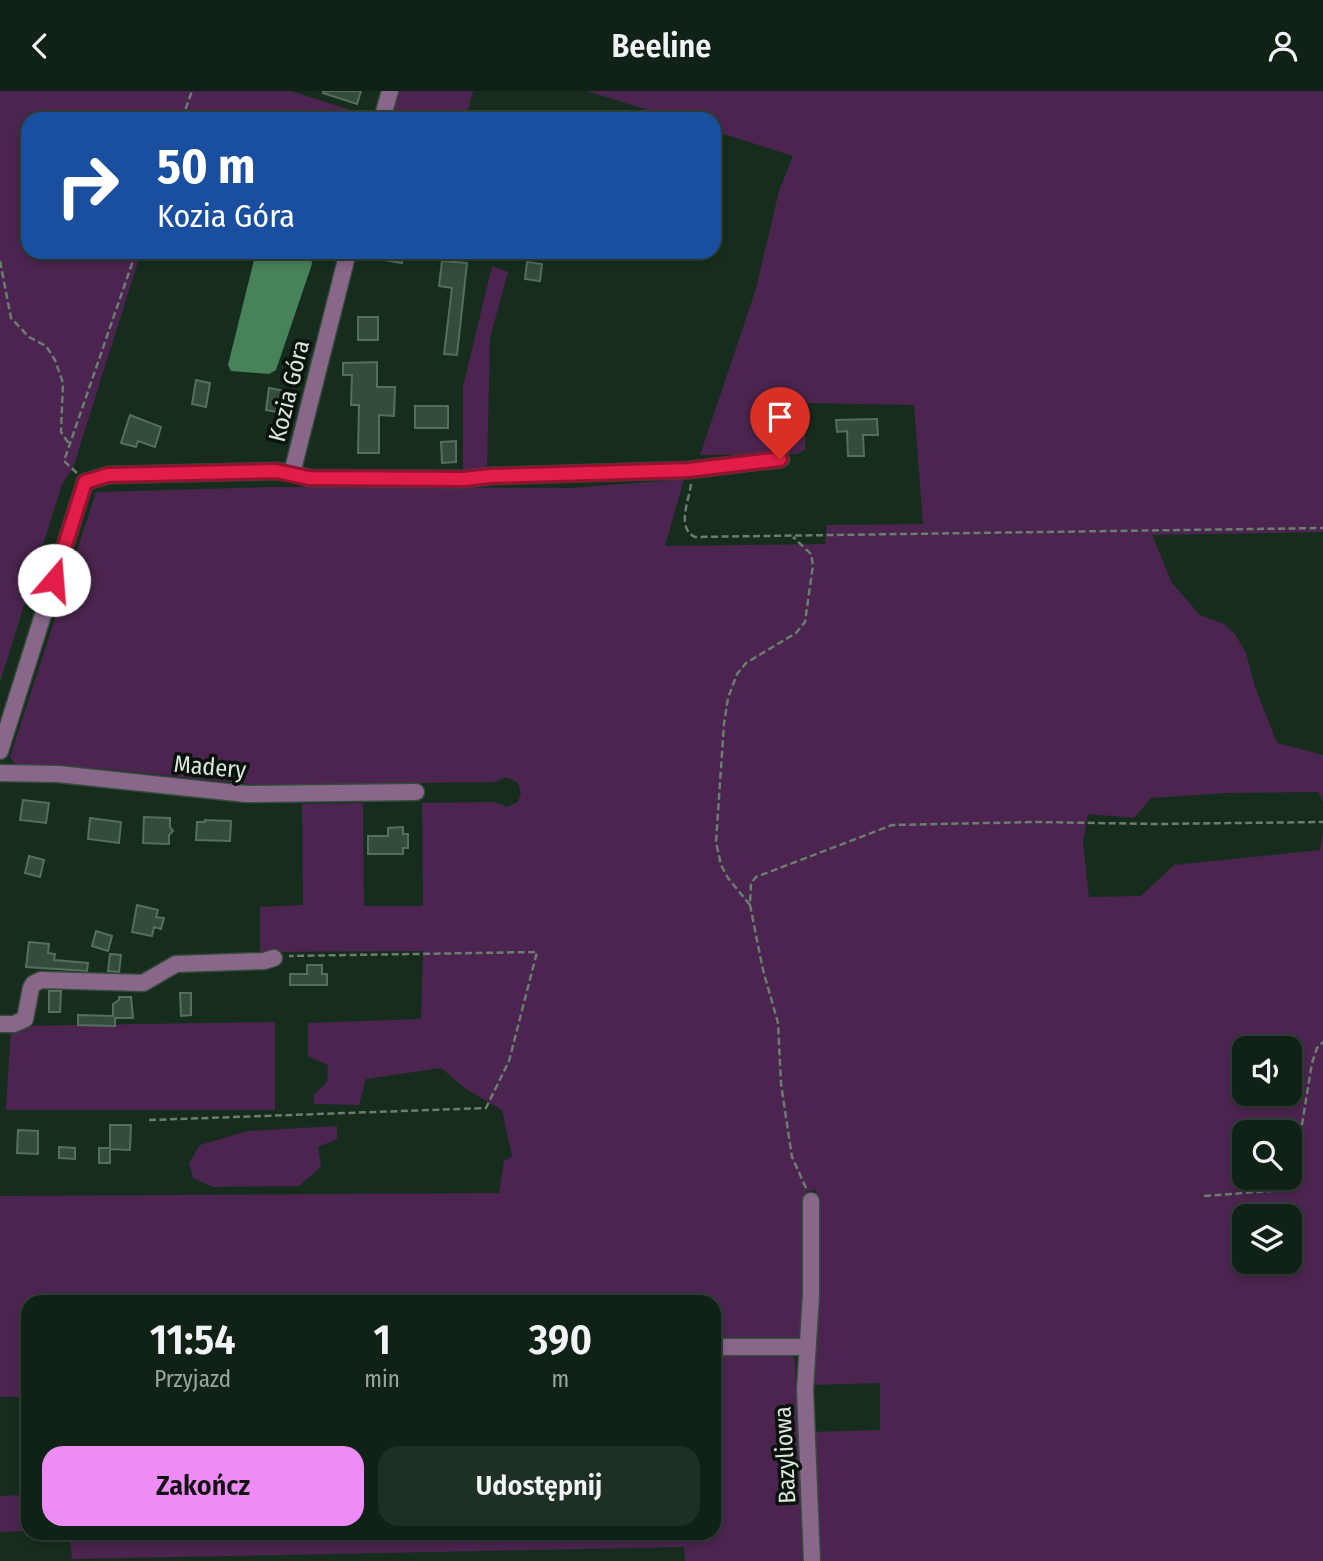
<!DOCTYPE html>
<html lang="pl">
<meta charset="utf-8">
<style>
:root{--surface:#102216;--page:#1e2f23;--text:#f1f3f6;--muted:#9ca4a1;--line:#303f35;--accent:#ef8bf7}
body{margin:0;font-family:"Fira Sans Condensed",sans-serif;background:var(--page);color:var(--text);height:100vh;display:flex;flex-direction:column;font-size:26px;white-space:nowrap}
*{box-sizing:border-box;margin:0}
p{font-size:23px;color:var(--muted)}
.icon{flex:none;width:38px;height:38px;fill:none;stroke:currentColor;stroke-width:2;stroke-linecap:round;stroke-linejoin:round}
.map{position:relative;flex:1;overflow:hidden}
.details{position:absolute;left:21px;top:1204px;width:700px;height:245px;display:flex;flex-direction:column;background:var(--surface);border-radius:21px;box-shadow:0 4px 10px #0003,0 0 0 2px var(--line)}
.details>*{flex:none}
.top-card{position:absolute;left:21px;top:21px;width:700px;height:147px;border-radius:21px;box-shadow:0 4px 10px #0003,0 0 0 2px var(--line);background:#1a4fa0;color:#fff;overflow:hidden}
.buttons{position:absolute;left:1232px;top:945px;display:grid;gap:14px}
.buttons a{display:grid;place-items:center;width:70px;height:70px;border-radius:14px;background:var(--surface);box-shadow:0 4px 10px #0003,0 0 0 2px var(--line);font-size:35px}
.pin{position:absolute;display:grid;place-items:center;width:60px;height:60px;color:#fff;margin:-72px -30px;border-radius:50% 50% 50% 0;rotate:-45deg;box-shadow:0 0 7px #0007}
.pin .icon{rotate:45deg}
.me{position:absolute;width:77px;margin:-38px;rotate:18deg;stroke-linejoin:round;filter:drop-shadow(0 0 5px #0008)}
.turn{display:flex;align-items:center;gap:24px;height:147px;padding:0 21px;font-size:32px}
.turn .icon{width:91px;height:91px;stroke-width:2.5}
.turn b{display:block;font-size:49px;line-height:60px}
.eta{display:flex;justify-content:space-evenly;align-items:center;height:119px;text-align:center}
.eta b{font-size:42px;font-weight:600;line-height:49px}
.cta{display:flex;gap:14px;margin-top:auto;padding:14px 21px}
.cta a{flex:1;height:80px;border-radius:21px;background:var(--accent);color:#111;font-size:28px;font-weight:600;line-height:80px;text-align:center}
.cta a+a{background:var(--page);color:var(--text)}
header{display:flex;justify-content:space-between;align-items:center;height:91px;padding:0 21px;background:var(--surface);font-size:32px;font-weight:600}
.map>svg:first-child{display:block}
.green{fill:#4b254f;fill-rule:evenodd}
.water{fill:#488259}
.building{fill:#344c3a;stroke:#566f5c;stroke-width:2}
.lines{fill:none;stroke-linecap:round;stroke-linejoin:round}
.minor-casing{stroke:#354b3c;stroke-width:19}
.path{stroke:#6a7d6f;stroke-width:2.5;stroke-dasharray:7 3.5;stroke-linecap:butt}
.minor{stroke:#88678a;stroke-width:16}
.route-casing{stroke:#92132f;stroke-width:18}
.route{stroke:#e11d48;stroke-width:12}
.labels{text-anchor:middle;stroke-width:7;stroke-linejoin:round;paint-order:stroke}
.street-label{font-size:24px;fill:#d9e7dc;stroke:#09120b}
</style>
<header><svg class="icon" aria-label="back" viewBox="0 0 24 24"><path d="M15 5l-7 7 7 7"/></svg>Beeline<svg class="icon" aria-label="person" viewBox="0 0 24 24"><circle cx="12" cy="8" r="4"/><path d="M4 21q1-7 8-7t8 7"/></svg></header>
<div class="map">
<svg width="1323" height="1470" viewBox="0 0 1323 1470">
<rect width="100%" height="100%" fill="#162d1d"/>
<path class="green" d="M0,0H291L375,27L28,28V161H141L73,377L62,393L0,591Z
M399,0H473L466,28H401L392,25Z
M587,0H1323V441L1152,444L1172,492L1200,524L1224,533L1235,543L1246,562L1255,596L1277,652L1323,664V712L1318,701L1227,702L1151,707L1134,727L1088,723L1083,751L1089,806L1141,805L1174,774L1320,759L1323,741V1470H817L811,1341L880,1339V1292L810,1294L818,1217L816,1099L807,1100V1181L802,1249L714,1250V1211H28V1440L0,1441V1405L23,1404L20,1306H0V1105L499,1102L504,1070L512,1065L502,1019L466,998L441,977L366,988L359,1014L314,1013V1004L327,991L328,974L308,965V932L421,928L423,860L260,861V816L303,814L302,713L363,712L364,815H423L422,712L495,711L507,716L518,711L521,701L517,691L506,686L495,691L262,694L83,676L17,675L10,666L96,401L269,396L572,397L684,388L665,455L825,453L827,434L923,433L914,314L806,312L805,359L797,363L700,364L756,198L779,100L793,65L714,40V28H676ZM1244,957H1290V1003H1244ZM1244,1041H1290V1087H1244ZM1244,1125H1290V1171H1244Z
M492,175L508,181L490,247L487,379L463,380V296Z
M275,931V1019H6L11,935Z
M337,1035V1048L318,1056L321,1076L299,1095L213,1096L193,1087L189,1072L200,1054L248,1040Z
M714,1263H791L795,1269L796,1301L799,1302L804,1470H685L684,1456L72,1468L69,1442H714Z"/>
<path class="water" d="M256,161H307L311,164L312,173L276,279L269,283L231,280L228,274Z"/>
<path class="building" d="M323,0H361L357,13L323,2Z
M372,161H404L402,172L372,167Z
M442,170L467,172L457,264L444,263L452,197L439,195Z
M527,171L542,173L540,190L525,188Z
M358,226H378V249H358Z
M377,271V296H395L394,325L379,324V362H358L359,314H351L352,284H343V272Z
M196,289L210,292L206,316L192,313Z
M269,297L291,301L288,323L266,319Z
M415,315H448V337H415Z
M130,324L161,336L155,356L138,350L136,356L121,352Z
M877,328L878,344H863L864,365H848L847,340L837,341L836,329Z
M456,350V371L442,372L441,351Z
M23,709L49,712L46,732L20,729Z
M144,726L170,727V736L173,740L169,744V753L143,752Z
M90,727L121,731L119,752L88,748Z
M205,729L231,730L230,750L196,749L197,731H205Z
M403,736V743H408V757H403V763H368V745H388V737Z
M29,765L44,769L40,786L25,782Z
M137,814L158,819L156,826L164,827L161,838L154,836L152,845L132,841Z
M96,840L112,845L108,860L92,855Z
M29,851L49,853L48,862L55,863L54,869L88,872L87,880L26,876Z
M110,863L121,864L119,881L108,880Z
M307,874H322V883H327V894H290V883H307Z
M49,900H61L60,921H49Z
M180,902H191V924L181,925Z
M119,906H131L133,927H115V935L78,934V924L113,925V913L119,909Z
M110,1034H131L130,1059L110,1058V1072H99V1057H110Z
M18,1039L38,1040V1063L17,1062Z
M59,1056L75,1057V1068L59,1067Z"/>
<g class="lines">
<defs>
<path id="minor" d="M382,28L390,0
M292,382L309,387L464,388L491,385L689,379L781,368
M0,660L85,391L108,384L276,380L292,382L348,161
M0,682L58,683L246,703L416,701
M0,933H14L25,928L31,897L33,893L41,889L143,892L176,873L264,870L274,867
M811,1110V1204L805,1299L812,1470
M714,1256H806"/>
</defs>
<use href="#minor" class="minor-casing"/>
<path class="path" d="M182,28L192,0
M0,170L11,227L29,246L46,255L55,269L63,292L61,341L70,354
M77,382L64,370L136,161
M691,393C689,410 676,437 695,446L1323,437
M750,814L728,787L721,774L716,751L724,633L728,607L737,583L746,572L796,542L805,531L813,474L811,463L793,446
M149,1029L486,1017L509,970L537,861L289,865
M806,1097L792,1066L781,993L778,932L763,879L750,814L751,792L756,786L892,734L1035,731L1158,733L1323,731
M1204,1105L1297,1098L1298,1058L1312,972L1317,957L1323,951"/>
<use href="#minor" class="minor"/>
</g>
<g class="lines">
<defs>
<path id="route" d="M54,489L85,391L108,384L276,380L309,387L464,388L491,385L689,379L780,368"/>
</defs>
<use href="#route" class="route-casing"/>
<use href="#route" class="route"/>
</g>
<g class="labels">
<g class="street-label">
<text transform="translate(289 300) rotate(-76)" y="8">Kozia Góra</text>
<text transform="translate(210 676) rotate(5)" y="8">Madery</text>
<text transform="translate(785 1364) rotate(-93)" y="8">Bazyliowa</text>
</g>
</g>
</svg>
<div class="buttons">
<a><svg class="icon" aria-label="sound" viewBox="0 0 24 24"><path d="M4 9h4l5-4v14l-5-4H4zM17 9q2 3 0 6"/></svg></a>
<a><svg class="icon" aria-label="search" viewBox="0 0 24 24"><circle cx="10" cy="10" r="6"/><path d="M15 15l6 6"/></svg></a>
<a><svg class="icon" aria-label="layers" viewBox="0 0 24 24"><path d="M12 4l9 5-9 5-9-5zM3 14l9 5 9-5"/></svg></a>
</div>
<div class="pin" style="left:780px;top:368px;background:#d93025"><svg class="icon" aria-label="arrive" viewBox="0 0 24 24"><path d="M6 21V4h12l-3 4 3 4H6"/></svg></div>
<svg class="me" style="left:54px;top:489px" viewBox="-20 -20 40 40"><circle r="19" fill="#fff"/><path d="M0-13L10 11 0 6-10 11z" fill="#e11d48"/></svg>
<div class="top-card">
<div class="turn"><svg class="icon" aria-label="right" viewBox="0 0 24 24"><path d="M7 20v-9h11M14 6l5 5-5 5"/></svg><div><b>50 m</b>Kozia Góra</div></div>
</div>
<section class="details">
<div class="eta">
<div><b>11:54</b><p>Przyjazd</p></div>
<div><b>1</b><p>min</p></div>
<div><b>390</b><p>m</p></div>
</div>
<div class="cta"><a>Zakończ</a><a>Udostępnij</a></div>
</section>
</div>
